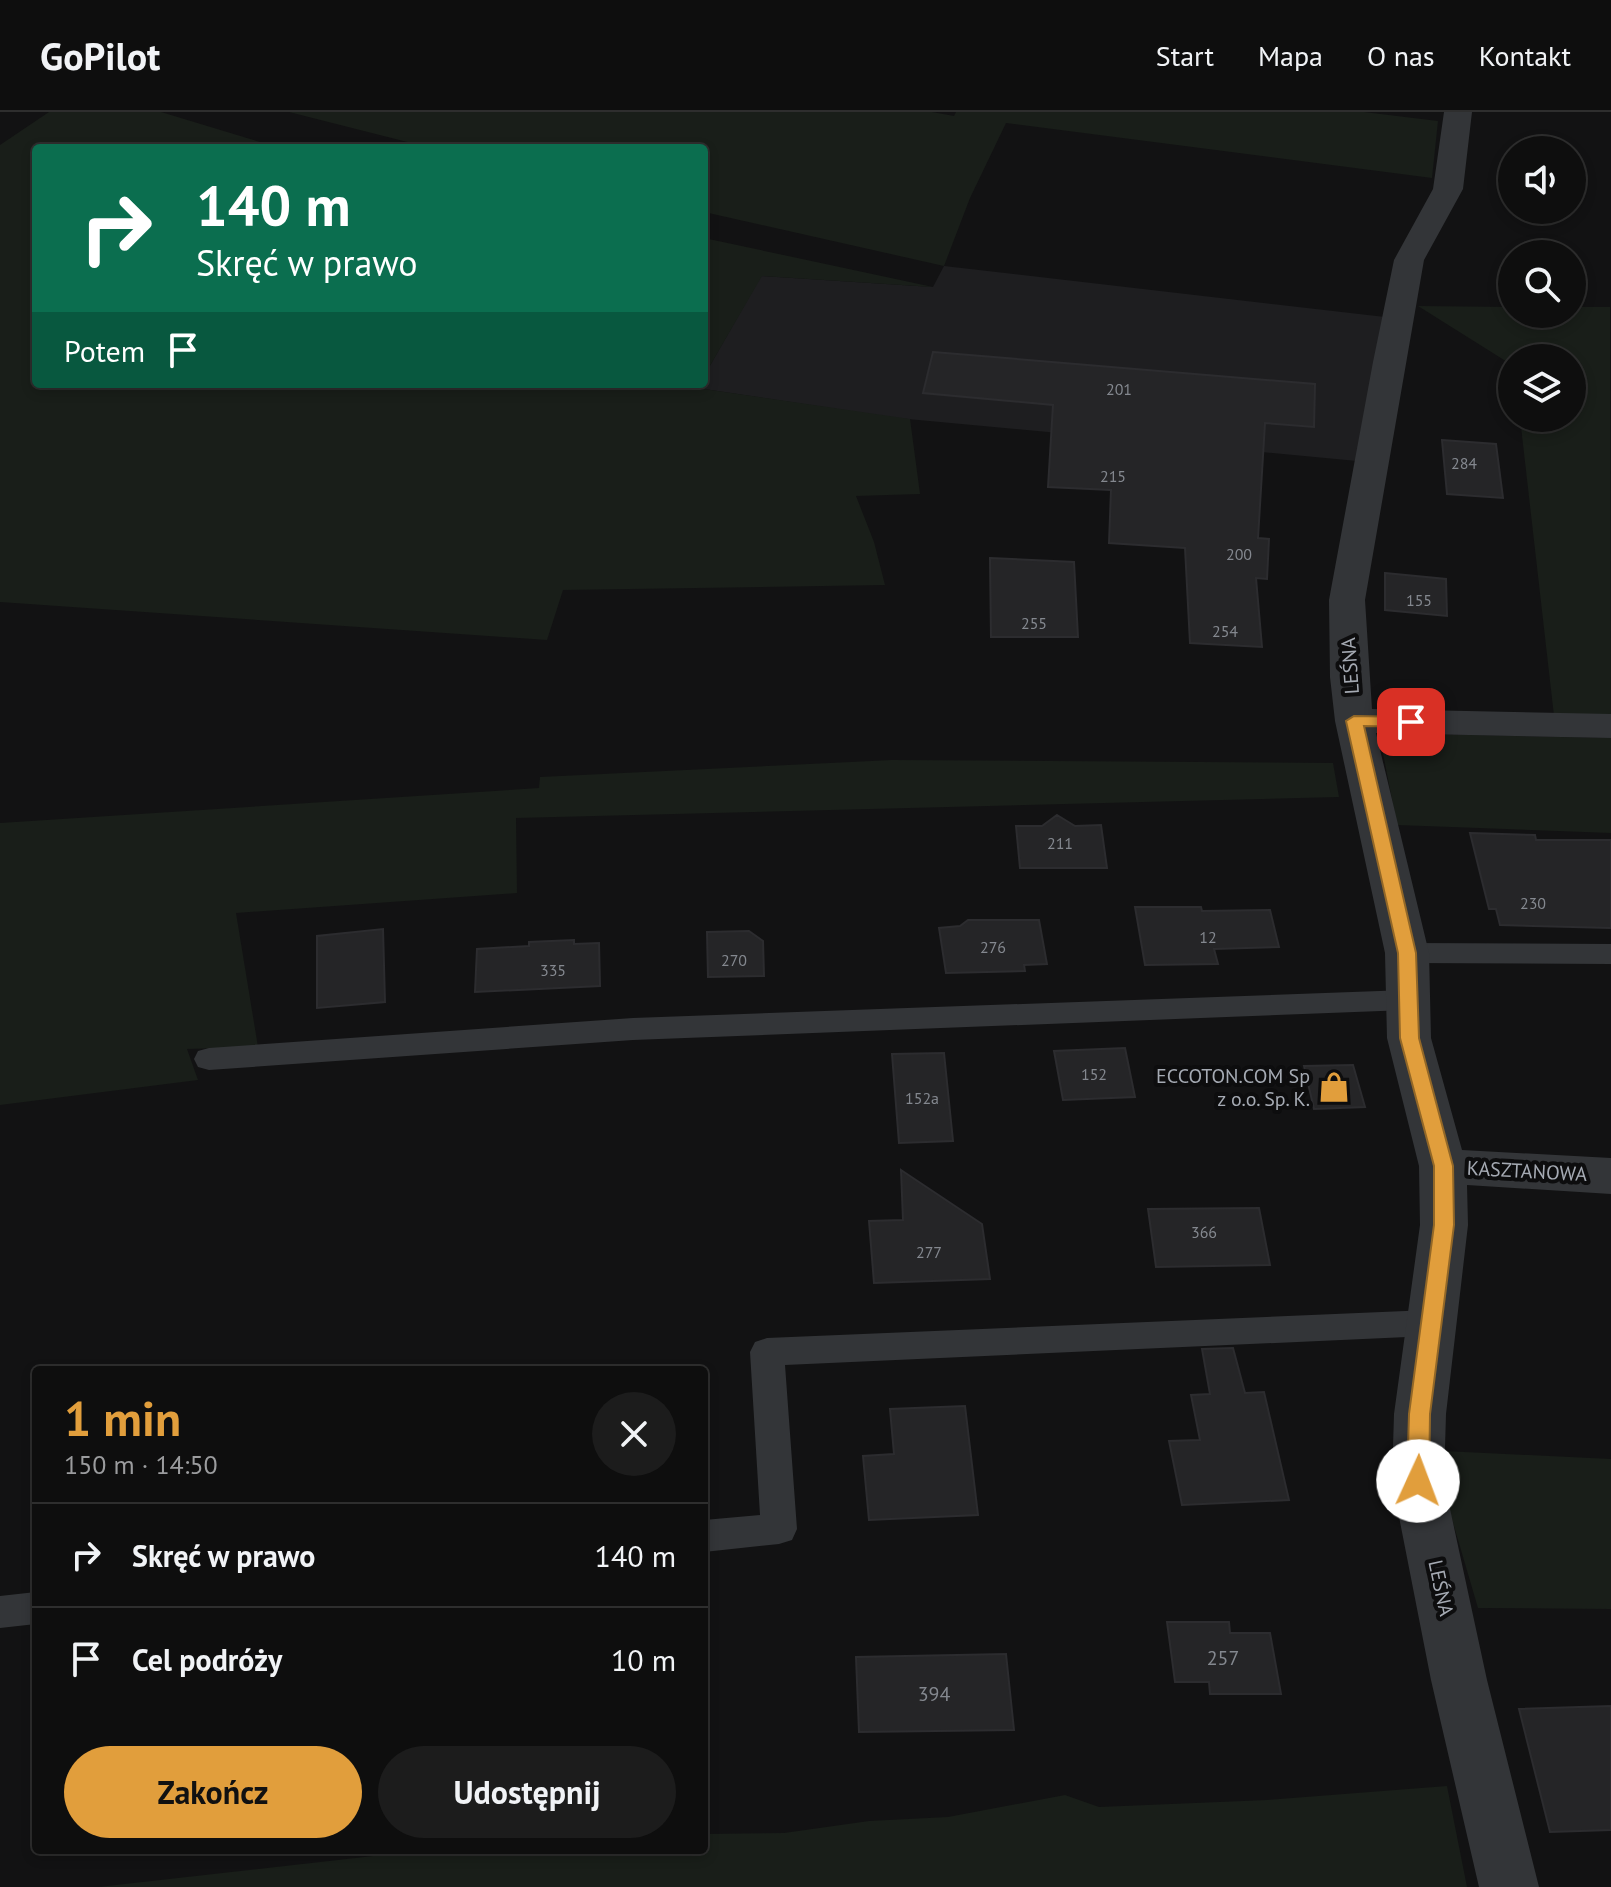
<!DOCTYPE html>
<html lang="pl">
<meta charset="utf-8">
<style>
:root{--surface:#0e0e0e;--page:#1c1c1c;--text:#f1f3f6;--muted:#9b9c9e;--line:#2e2e2e;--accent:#e19e3c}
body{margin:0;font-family:"PT Sans",sans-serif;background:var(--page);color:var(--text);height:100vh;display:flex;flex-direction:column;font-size:30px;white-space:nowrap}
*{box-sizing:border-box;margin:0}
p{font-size:26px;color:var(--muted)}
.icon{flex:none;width:44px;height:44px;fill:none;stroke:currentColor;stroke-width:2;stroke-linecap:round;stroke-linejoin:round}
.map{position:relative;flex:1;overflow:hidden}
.drawer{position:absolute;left:32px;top:1254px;width:676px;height:488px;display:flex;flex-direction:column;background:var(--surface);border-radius:8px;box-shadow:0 4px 12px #0003,0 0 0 2px var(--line)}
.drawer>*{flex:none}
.hud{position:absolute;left:32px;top:32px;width:676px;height:244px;border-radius:8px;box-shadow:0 4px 12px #0003,0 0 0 2px var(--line);background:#0b6e4f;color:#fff;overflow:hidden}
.controls{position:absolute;left:1498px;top:24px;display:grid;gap:16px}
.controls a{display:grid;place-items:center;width:88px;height:88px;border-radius:50%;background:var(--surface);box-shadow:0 4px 12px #0003,0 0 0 2px var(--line);font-size:40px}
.pin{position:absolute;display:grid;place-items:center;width:68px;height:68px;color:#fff;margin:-34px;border-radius:16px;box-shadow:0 4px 12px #0006}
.me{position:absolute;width:88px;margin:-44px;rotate:2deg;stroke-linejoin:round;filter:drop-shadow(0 0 6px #0008)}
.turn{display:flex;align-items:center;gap:28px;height:168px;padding:0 32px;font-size:36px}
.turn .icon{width:104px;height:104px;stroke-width:2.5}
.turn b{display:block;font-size:56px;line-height:68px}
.then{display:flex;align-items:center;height:76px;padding:0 32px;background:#0003;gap:16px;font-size:30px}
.round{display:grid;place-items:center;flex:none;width:84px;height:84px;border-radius:42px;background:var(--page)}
.overview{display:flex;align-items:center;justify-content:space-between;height:136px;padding:0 32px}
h1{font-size:48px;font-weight:700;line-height:60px;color:var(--accent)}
.button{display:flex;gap:16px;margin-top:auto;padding:16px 32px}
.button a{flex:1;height:92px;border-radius:48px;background:var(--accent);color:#111;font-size:32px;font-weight:700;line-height:92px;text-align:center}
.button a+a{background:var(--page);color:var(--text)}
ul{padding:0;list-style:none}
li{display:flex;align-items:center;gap:24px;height:104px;padding:0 32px;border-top:2px solid var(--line)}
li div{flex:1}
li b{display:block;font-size:30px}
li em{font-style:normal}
header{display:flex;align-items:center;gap:48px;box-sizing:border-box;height:112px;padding:0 40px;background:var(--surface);border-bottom:2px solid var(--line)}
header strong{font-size:38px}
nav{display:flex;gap:44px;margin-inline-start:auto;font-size:28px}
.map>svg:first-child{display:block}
.built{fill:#1e1e20}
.green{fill:#191e19}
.building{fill:#252527;stroke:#2c2c2f;stroke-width:2}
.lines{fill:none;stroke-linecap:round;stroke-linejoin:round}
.lane{fill:#333538;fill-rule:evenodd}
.street{fill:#333538;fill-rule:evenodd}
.route{fill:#e19e3c;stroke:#926727;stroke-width:2}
.labels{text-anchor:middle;stroke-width:8;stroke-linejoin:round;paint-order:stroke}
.number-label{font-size:16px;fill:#84888f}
.street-label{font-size:20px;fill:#a5aab3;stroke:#0d0d0e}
.poi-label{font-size:20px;fill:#a5aab3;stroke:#0d0d0e;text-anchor:end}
.near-number-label{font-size:20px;fill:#84888f}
</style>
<header>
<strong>GoPilot</strong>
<nav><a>Start</a><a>Mapa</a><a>O nas</a><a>Kontakt</a></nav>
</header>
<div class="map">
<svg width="1611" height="1775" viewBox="0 0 1611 1775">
<rect width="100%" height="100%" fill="#121213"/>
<path class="built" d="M944,154L1385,205L1357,349L897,306L697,276L699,272H704V264L761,164L933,175Z"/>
<path class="green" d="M49,0H161L280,36H36V272H699L697,276L910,307L920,382L856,384L874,430L885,473L563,478L547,528L0,490V33Z
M289,0H932L954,4L956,0H1364L1438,9L1432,66L1006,11L970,86L944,154L704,100V36H431Z
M704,126L933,175L762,164L704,264Z
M1418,194L1512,195V202H1572V195H1610L1611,605L1554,604L1520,306H1572V246H1512V253Z
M1379,621L1611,626V721L1397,713Z
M892,648L1333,651L1339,685L516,706L517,781L236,801L258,935L187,937L198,968L0,993V711L539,676L540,665Z
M1444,1339L1611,1347V1497L1478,1496L1449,1397Z
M1447,1674L1467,1775H98L426,1738H704V1722L784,1721L869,1709L948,1705L1065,1683L1099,1695L1267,1688Z"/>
<path class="building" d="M933,240L1315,272L1314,315L1265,311L1258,426L1269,427L1267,467L1256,466L1262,535L1190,531L1185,436L1109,431L1111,378L1048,375L1053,293L923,281Z
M1442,328L1496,332L1503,386L1447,382Z
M990,446L1074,450L1078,525H991Z
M1385,461L1446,467L1447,504L1385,498Z
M1057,703L1075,714L1101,713L1107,756H1020L1016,714H1042Z
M1470,721L1535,723L1536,728H1611V816L1500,813L1496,797H1489Z
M1135,795H1201L1202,799L1270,798L1279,835L1214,837L1218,852L1145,853Z
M968,808H1039L1047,852L1024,853L1025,859L946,861L939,816L960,814Z
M383,817L385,890L317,896V824Z
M749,819L763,829L764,864L708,865L707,820Z
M574,828V832L599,831L600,874L475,880L477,837L529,834V830Z
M1125,936L1135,985L1063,988L1054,939Z
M944,941L953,1029L899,1031L892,942Z
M1353,953L1365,995L1314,997L1304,954Z
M901,1058L982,1112L990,1167L874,1171L869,1109L903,1108Z
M1259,1096L1270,1153L1156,1155L1148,1097Z
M1233,1236L1245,1281L1264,1280L1289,1388L1182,1393L1169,1329L1200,1328L1191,1283L1210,1282L1202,1237Z
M965,1294L978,1403L869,1408L863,1344L894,1342L890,1297Z
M1167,1510H1229L1230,1521H1270L1281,1582H1210L1209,1570H1175Z
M1006,1542L1014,1618L859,1620L856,1545Z
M1611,1594V1718L1550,1720L1519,1597Z"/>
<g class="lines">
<path class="lane" d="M1407,831L1611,832V852L1407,851L1397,848L1392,841L1397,834Z
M1407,878L1418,881L1422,888L1418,895L1407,898L633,928L209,958L198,955L194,947L198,939L209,936L633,906Z
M1429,1198L1441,1202L1446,1211L1441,1220L1429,1224L785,1253L797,1417L792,1428L779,1432L704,1440V1408L760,1403L750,1240L755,1230L767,1226Z
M36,1480V1512L0,1516V1484Z"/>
<path class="street" d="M1444,0H1472L1463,77L1424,148L1365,488L1372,597L1611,602V626L1376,621L1429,841L1431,926L1462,1038L1611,1046V1082L1467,1073L1468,1113L1446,1302L1444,1369L1487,1568L1539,1775H1479L1431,1568L1392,1369L1394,1302L1420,1113L1419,1054L1387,926L1385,841L1335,609L1330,565L1329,488L1373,250L1394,148L1433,77Z"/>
</g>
<path class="route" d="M1354,604L1411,605L1419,610L1411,615L1364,614L1416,841L1419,926L1453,1054L1454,1113L1430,1302L1429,1369L1426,1376L1418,1378L1410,1376L1407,1369L1409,1302L1434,1113V1054L1400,926L1398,841L1346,609Z"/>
<defs>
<symbol id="shop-bare" viewBox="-9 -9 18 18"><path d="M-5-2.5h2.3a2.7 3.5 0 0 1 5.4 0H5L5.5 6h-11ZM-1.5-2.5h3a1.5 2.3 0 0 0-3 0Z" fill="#e19e3c" stroke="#0d0d0e" stroke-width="2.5" paint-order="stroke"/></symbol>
</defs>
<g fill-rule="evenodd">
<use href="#shop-bare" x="1312" y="953" width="44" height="44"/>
</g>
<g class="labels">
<g class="number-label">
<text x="1119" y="283">201</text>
<text x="1464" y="357">284</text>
<text x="1113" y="370">215</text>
<text x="1239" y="448">200</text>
<text x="1419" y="494">155</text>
<text x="1034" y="517">255</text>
<text x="1225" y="525">254</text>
<text x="1060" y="737">211</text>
<text x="1533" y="797">230</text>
<text x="1208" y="831">12</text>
<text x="993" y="841">276</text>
<text x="734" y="854">270</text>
<text x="553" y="864">335</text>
<text x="1094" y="968">152</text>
<text x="922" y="992">152a</text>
<text x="1204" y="1126">366</text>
<text x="929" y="1146">277</text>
</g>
<g class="street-label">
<text transform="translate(1350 554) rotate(-94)" y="7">LEŚNA</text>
<text transform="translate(1527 1059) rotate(3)" y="7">KASZTANOWA</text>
<text transform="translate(1441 1476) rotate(78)" y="7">LEŚNA</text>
</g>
<g class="poi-label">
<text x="1310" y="971">ECCOTON.COM Sp<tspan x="1310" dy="23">z o.o. Sp. K.</tspan></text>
</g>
<g class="near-number-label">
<text x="1223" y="1553">257</text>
<text x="934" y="1589">394</text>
</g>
</g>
</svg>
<div class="controls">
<a><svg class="icon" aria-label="sound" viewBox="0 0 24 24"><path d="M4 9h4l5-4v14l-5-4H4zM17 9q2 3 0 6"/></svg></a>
<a><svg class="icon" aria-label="search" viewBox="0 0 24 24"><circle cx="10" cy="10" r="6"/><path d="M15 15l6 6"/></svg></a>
<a><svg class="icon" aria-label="layers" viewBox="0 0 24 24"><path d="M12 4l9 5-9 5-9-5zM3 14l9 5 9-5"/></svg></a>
</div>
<div class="pin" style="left:1411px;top:610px;background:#d93025"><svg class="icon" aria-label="arrive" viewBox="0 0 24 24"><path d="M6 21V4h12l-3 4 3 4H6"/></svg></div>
<svg class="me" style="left:1418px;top:1369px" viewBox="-20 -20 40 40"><circle r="19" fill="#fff"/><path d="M0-13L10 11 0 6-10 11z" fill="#e19e3c"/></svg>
<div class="hud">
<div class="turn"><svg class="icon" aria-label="right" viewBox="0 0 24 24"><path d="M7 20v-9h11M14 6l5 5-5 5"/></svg><div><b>140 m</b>Skręć w prawo</div></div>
<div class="then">Potem<svg class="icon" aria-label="arrive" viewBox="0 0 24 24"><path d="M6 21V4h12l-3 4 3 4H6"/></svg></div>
</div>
<section class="drawer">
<div class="overview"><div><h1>1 min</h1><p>150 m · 14:50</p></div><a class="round"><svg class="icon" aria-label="close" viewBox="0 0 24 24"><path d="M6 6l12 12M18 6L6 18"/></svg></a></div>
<ul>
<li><svg class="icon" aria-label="right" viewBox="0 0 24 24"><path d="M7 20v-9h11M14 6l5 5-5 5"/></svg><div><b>Skręć w prawo</b></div><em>140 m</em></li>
<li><svg class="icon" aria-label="arrive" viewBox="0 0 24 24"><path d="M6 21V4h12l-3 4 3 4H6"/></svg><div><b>Cel podróży</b></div><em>10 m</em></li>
</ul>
<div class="button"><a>Zakończ</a><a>Udostępnij</a></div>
</section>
</div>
